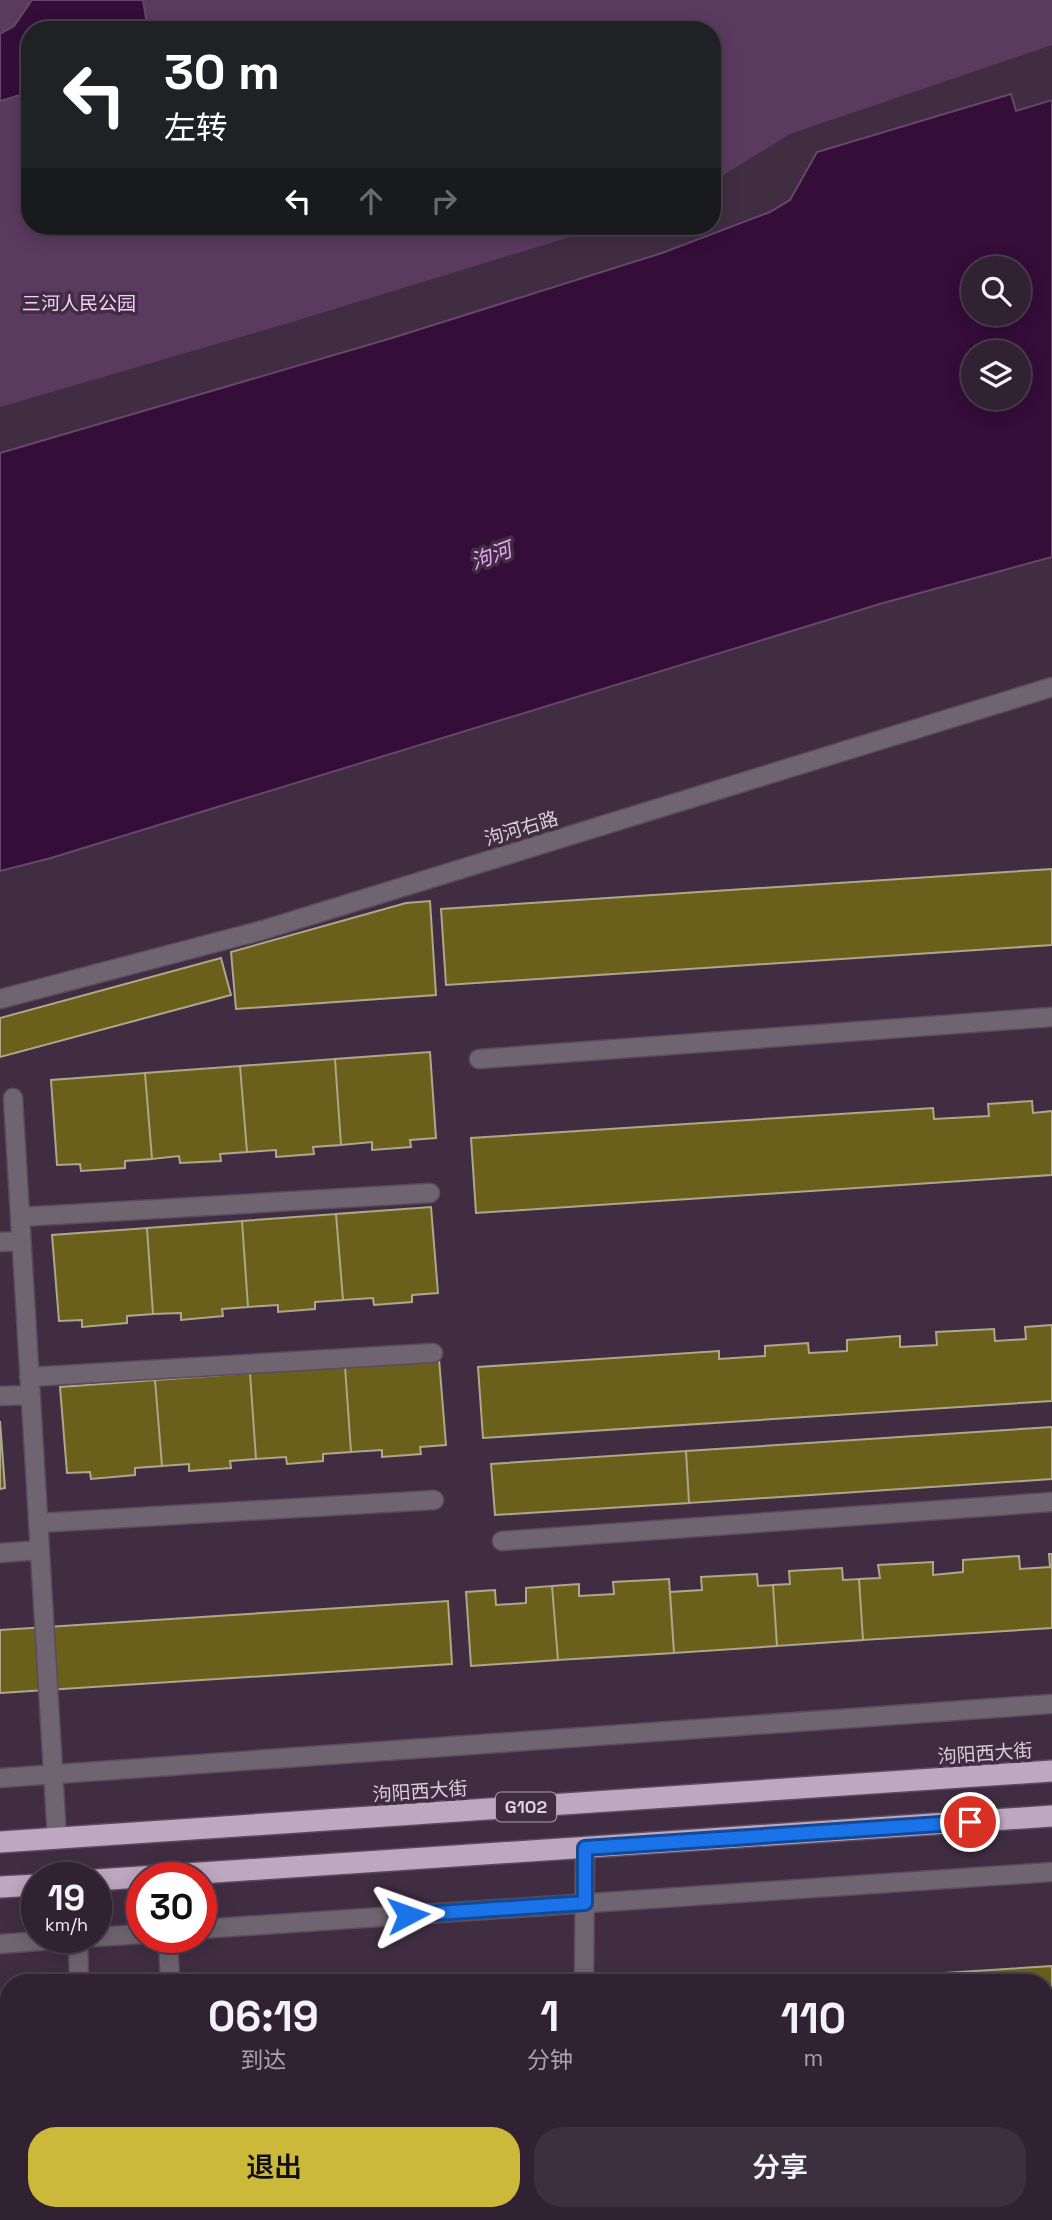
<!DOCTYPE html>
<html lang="zh">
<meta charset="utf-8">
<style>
:root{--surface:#302232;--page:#3c2f3e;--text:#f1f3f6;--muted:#a8a4ac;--line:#4b3f4d;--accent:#ccb939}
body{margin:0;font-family:"Space Grotesk","Noto Sans SC",sans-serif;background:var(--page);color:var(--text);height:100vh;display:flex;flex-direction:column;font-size:26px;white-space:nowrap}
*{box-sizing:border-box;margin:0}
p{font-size:23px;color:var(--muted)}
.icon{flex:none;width:38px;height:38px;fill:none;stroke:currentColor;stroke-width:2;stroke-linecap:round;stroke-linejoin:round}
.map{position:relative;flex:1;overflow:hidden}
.sheet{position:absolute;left:0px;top:1974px;width:1054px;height:247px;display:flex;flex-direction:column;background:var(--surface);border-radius:28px 28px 0 0;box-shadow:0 4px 18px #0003,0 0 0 2px var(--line)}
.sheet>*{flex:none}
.hud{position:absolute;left:21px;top:21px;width:700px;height:214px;border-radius:28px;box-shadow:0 4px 18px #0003,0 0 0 2px var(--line);background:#202124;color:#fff;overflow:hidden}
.controls{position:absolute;left:961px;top:256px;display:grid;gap:14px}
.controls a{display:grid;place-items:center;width:70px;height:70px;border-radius:50%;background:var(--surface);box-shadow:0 4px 18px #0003,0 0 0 2px var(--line);font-size:35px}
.speed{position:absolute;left:21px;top:1862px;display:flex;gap:14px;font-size:35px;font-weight:700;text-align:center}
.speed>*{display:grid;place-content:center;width:91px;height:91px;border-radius:50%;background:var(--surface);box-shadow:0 4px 18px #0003,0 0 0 2px var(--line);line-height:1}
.speed small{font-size:18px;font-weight:400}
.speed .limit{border:10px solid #d22;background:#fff;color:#111}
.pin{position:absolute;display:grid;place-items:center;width:60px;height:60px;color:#fff;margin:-30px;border:4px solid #fff;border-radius:50%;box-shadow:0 2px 7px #0007}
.me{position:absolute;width:77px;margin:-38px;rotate:86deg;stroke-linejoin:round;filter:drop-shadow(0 0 5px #0008)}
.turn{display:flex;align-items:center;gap:24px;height:147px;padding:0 28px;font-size:32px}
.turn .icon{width:91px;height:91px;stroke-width:2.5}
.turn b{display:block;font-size:49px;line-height:60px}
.lanes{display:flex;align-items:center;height:66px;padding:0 28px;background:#0003;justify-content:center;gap:35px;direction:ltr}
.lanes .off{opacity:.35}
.eta{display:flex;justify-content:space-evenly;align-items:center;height:119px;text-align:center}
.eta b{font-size:42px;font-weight:600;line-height:49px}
.action{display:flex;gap:14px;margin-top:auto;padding:14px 28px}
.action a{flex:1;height:80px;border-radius:28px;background:var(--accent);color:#111;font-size:28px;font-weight:600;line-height:80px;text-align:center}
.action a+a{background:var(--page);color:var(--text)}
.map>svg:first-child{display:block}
.green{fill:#5b3a5f}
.water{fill:#340d39;stroke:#66476a;stroke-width:2;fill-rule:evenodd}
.building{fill:#6a601b;stroke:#aca889;stroke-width:2}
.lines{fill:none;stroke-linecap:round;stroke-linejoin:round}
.minor-casing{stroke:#5c4a5e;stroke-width:21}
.highway-casing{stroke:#5c4a5e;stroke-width:24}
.minor{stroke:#6f6570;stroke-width:18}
.highway{stroke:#bea7c0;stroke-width:21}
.route-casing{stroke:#114b97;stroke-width:18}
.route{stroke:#1a73e8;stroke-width:12}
.labels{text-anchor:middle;stroke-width:7;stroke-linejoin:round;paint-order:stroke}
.shield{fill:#402d42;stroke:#ac9eae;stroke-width:2}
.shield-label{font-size:18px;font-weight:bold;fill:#dacfdc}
.park-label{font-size:19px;fill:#f5cffa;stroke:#402d42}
.street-label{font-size:19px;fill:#dacfdc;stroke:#402d42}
.water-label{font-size:21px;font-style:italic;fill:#e7a8ef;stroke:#402d42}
</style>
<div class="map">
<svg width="1052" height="2220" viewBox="0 0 1052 2220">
<rect width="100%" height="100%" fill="#402d42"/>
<path class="green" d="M0,0H1052V45L790,134L712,182V30H30V226H606L292,322L0,407Z"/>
<path class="water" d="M32,0H143L148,30H30V92L0,101V34L14,26Z
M1011,94L1016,111L1052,100V557L883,603L51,858L0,871V453L392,338L662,253L770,212L790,200L817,152ZM973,268H1018V313H973ZM973,352H1018V397H973Z"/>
<path class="building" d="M1052,869V945L446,985L441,909Z
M430,901L436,995L236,1009L231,952L406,903Z
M221,958L231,995L0,1057V1018Z
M430,1052L436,1138L410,1140L411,1147L372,1150V1142L341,1145L335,1059Z
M335,1059L341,1145L313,1147L314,1154L276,1157V1150L247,1152L240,1066Z
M240,1066L247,1152L220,1154L221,1161L180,1163L179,1156L152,1159L145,1073Z
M145,1073L152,1159L125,1161V1168L81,1171L80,1164L57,1165L51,1080Z
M1032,1101L1033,1113L1052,1111V1175L476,1213L471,1138L933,1108L934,1119L989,1116L988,1104Z
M431,1207L438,1293L412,1295V1302L374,1305L373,1298L343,1300L336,1214Z
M336,1214L343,1300L315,1302V1309L278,1312V1305L248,1307L242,1221Z
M242,1221L248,1307L222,1309L223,1316L181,1320V1313L153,1314L147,1228Z
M147,1228L153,1314L127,1316V1323L82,1327V1320L59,1321L52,1235Z
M1052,1325V1401L483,1438L478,1367L719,1351V1359L765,1356V1346L808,1343L809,1353L847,1351V1340L900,1336V1347L937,1345L936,1332L994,1329L995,1341L1026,1339L1025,1327Z
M439,1359L446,1445L420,1447L421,1454L382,1457V1450L351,1452L345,1366Z
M345,1366L351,1452L323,1454V1461L287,1464L286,1457L256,1459L250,1373Z
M250,1373L256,1459L230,1461L231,1468L189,1471V1464L162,1466L155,1380Z
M155,1380L162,1466L135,1468V1475L91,1479L90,1472L67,1473L60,1387Z
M0,1421L5,1488L0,1489Z
M1052,1427V1479L689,1503L686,1451Z
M686,1451L689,1503L495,1515L491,1464Z
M1049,1554H1052V1628L863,1640L859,1579L880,1578L878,1565L933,1562V1575L963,1572V1560L1019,1556L1020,1569L1050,1567Z
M842,1568L843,1580L859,1579L863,1640L777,1646L773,1585L790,1584L789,1571Z
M757,1574L758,1586L773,1585L777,1646L674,1653L670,1592L702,1590L701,1577Z
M669,1579L674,1653L558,1660L552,1586L579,1584V1596L614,1594L613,1582Z
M552,1586L558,1660L471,1666L466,1592L495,1590L496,1605L526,1603V1588Z
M448,1601L452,1664L0,1693V1630Z
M1052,1966V2049L1045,2050V1983H787Z
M464,2212H513V2220H464Z
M654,2212H717V2220H654Z
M742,2212H784L785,2220H742Z
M821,2212H932V2220H821Z
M932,2212H958L959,2220H932Z"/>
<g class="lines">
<defs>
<path id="minor" d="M0,999L263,930L1052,687
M479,1059L1052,1017
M13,1098L57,1838
M20,1217L430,1193
M0,1242L21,1241
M29,1377L433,1353
M0,1396L30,1395
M38,1523L434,1500
M502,1541L1052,1502
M0,1553L40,1550
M0,1778L1052,1704
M201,1929L1052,1872
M78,1937L79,1983
M96,1937L142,1934
M168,1937L170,1983
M0,1944L93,1937
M584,1983L585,1848
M0,2061H9
M534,2212V2220
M583,2220V2212"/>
<path id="highway" d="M0,1842L1052,1771
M96,1880L1052,1816
M0,1887L37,1885"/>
</defs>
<use href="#minor" class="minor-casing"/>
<use href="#highway" class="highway-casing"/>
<use href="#minor" class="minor"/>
<use href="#highway" class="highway"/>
</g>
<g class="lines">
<defs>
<path id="route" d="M408,1915L585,1903V1848L970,1822"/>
</defs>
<use href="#route" class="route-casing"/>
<use href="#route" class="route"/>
</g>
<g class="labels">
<rect class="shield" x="496" y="1792.5" width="60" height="29" rx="5"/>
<g class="shield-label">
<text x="526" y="1813">G102</text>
</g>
<g class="park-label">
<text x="79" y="310">三河人民公园</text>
</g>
<g class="street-label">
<text transform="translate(521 828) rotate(-17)" y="7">泃河右路</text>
<text transform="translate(985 1753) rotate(-4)" y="7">泃阳西大街</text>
<text transform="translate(420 1791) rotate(-4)" y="7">泃阳西大街</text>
</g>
<g class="water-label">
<text transform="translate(491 556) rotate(-20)" y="7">泃河</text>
</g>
</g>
</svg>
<div class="controls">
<a><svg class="icon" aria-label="search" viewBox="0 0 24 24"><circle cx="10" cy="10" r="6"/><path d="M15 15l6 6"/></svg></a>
<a><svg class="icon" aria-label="layers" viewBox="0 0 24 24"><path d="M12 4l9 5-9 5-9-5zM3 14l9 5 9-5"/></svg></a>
</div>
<div class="speed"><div>19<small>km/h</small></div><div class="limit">30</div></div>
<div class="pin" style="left:970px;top:1822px;background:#d93025"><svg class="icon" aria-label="arrive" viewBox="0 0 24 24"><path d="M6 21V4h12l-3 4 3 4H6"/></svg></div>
<svg class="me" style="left:408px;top:1915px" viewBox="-20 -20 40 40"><path d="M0-17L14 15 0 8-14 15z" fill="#1a73e8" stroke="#fff" stroke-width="4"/></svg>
<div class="hud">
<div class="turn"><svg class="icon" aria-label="left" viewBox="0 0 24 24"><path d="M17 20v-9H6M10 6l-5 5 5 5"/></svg><div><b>30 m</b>左转</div></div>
<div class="lanes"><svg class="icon" aria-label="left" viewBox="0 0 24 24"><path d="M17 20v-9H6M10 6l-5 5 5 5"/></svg><svg class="icon off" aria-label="ahead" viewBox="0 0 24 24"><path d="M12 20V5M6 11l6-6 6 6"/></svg><svg class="icon off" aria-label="right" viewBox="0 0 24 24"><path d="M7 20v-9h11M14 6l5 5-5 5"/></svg></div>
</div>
<section class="sheet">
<div class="eta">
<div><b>06:19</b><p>到达</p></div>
<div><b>1</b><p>分钟</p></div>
<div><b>110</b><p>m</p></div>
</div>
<div class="action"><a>退出</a><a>分享</a></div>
</section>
</div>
